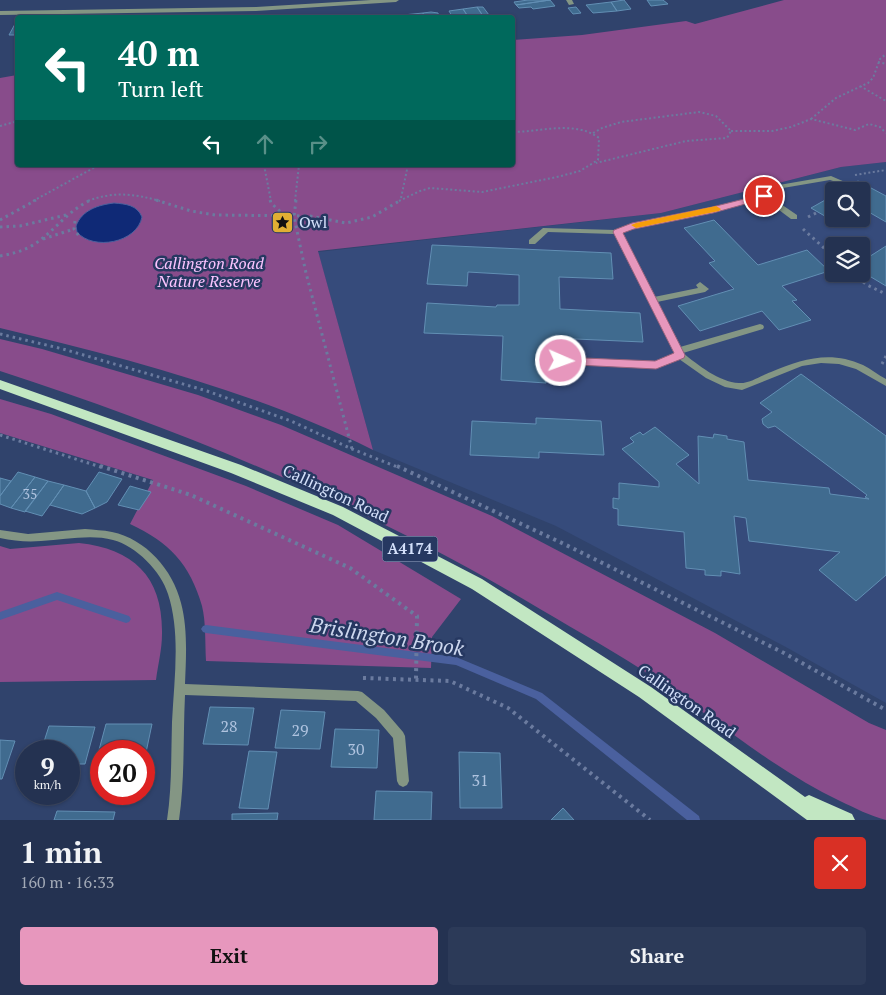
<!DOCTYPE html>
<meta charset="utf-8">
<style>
:root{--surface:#243251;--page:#2c3a58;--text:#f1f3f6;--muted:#a3aab7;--line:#414d68;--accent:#e797bd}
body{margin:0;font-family:"PT Serif",serif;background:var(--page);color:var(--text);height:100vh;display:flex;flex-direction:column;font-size:19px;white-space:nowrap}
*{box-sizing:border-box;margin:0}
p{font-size:16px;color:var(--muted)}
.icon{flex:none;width:28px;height:28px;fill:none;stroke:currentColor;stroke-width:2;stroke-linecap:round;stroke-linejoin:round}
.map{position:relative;height:820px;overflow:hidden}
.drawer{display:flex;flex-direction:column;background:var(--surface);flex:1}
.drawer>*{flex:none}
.top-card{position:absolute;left:15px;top:15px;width:500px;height:152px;border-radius:5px;box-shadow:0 1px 4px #0004,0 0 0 1px var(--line);background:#00695c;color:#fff;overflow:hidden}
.tools{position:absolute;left:825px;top:182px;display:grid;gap:10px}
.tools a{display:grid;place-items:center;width:45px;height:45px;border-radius:5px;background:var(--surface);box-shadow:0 1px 4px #0004,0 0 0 1px var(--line);font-size:25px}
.speed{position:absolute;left:15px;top:740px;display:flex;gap:10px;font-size:25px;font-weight:700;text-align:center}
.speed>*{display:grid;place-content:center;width:65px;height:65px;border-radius:50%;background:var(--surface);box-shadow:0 1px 4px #0004,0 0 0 1px var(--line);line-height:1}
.speed small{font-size:12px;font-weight:400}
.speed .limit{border:8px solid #d22;background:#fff;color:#111}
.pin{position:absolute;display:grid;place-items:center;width:42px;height:42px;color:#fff;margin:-21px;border:2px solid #fff;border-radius:50%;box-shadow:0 1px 5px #0007}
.me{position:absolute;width:55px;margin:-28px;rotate:92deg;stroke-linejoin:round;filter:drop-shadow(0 0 4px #0008)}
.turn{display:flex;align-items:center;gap:18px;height:105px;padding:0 20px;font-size:22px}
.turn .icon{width:65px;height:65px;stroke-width:2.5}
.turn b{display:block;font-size:35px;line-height:42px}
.lanes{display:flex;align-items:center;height:48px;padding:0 20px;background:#0003;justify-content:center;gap:25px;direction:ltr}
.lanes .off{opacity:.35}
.round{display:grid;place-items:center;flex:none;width:52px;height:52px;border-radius:5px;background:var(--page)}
.headline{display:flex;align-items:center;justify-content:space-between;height:85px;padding:0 20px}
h1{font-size:30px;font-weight:700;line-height:38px}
.cta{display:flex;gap:10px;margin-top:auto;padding:10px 20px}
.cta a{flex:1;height:58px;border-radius:5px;background:var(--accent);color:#111;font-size:20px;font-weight:700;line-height:58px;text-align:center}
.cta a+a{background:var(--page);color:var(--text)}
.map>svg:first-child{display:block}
.built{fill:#364b7b;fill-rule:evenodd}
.green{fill:#884c8b}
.water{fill:#0f2976;stroke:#4a609e}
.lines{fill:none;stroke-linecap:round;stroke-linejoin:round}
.stream{fill:#4a609e;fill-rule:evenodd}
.building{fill:#406b8f;stroke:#628fb4}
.path-far2{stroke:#6b7b9f;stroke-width:2;stroke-dasharray:2 2.5;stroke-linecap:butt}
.path-far1{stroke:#6b7b9f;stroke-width:3;stroke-dasharray:2.5 4;stroke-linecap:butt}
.path{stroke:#6b7b9f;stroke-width:4;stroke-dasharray:3 4.5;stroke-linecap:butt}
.minor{fill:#849684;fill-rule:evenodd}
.major{fill:#c2e7c2;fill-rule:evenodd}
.route{fill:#e797bd;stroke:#96627b}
.slow{fill:#f59e0b}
.labels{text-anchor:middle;stroke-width:5;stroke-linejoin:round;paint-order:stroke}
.number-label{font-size:14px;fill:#afc3df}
.shield{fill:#263861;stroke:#a0aecc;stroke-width:1}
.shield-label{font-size:15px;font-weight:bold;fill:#d4e0fa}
.poi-label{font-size:16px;fill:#d4e0fa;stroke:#263861;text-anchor:start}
.park-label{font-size:16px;font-style:italic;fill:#fcc4ff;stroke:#263861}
.street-label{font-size:16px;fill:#d4e0fa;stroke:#263861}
.near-number-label{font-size:16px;fill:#afc3df}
.near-water-label{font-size:21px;font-style:italic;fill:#cdd7ee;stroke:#263861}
</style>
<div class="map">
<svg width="886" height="820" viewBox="0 0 886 820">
<rect width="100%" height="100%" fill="#30436c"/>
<path class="built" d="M886,162V703L784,646L556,526L373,450L318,252L661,213L841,167ZM834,191H861V219H834ZM834,246H861V274H834Z"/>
<path class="green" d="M784,0H886V162L841,167L661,213L318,251L373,450C256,392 126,358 0,328V78L17,75L18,165H512L513,40L582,35L686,21L695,24Z
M0,339L42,349L198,395L281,425L492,516L715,633L869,723L886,730V820C870,816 855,808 840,801C773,769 717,720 656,679C619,654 579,632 540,609C371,508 188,432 0,371Z
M0,399L51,414L246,486L338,525L461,599L432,637L431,668L206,661C205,643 206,622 202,606C190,564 169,542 130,524L153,480L0,433Z
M79,543C134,549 163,577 162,634C162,649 158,665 156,680L0,682V546L10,549Z"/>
<path class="water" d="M114,203C126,204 137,205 142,217C137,243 93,251 77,232L76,226C82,210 98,205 114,203Z"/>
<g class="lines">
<path class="stream" d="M57,592L129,616L131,619L129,622L126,623L57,600L0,620V612Z
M206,625L456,657L542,693L699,816L700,820H687L536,699L456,665L206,633L203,632L201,629L203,626Z"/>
</g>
<path class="building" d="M528,0H550L516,5L514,2Z
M550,0L555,6L533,9L531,7L519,8L516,5Z
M624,0L631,9L617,11L611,2Z
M647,0H663L668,4L651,6Z
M611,2L617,11L593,13L586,5Z
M477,7L483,16L469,18L463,9Z
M477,7H483L489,15L483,16Z
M576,7L581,13L573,14L568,8Z
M463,9L469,18H453L449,11Z
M431,12L438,13L439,18H424L423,13Z
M423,13L424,18H403V15Z
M15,24H18V35H9Z
M858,181L886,196V222L867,211L861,214V191H840Z
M834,195V219H854L842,226L811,208Z
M714,220L758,265L807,250L829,271L782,286L797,300L792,301L811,320L779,330L762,311L700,331L678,306L734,289L709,263L715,261L684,228Z
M432,245L611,253L613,279L559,277L560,309L640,313L643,342L553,338V340H545L546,383L501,380L503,336L424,333L427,303L496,307L497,305H519V275L468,272L467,286L427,284Z
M886,246V286L861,271V262Z
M801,374L886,436V575L856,601L819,570L840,552L749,541L746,518L734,516L740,574L721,571V576L705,575V570L686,568L684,532L618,525V509L613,508V498L619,499V483L659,487V482L622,449L634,442L630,438L640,432L643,435L655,427L689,455L676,464L699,484L698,436L713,438L714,434L727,436V439L744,442L748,480L829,488L830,494L869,499L865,497L867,495L775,426L768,428L763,424L762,419L772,412L760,403Z
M536,418L601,421L604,455L539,452V458L470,455L472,421L536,424Z
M18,472L35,477L11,508L0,504V496Z
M99,472L122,479L107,502L95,508L86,491Z
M35,477L48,481L25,512L11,508Z
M0,478L11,481L0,496Z
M48,481L64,485L42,516L25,511Z
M64,485L86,491L95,508L82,514L50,505Z
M130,486L151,492L139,510L118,505Z
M210,707L254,708L248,745L203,744Z
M281,710L325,712L320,749L275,748Z
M106,724H152L144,762V751H101V761H96Z
M49,726L95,727L85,764H69V751H41Z
M335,729L379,730L377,768L331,767Z
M0,740L15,741L2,779H0Z
M249,751L277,752L268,809L239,808Z
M459,752L500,753L502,808H460Z
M376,791L432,792L431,820H374Z
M563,808L574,820H551Z
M57,811L115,812L113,820H54Z
M278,813L277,820H232V814Z"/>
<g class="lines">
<path class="path-far2" d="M878,62L886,64
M860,86L886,101
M811,119L836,98L868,83L873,78L880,59L886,54
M0,126L18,121
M731,131H772L791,127L811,119L855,130L869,124L880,127L886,133
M593,133L602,128L621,122L699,112L716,116L731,131L727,138L686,141L596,163
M264,165L271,201
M855,175L886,170
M401,198L408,165
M33,201L99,165
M88,201C113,191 135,194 160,201
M295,201L299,165
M399,201L420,191L430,188L482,192L557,177L580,171L598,160L599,138C575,120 540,132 512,132"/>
<path class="path-far1" d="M156,200L191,211L215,215L310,216L346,223L372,217L401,200
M270,200L271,203L286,217
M296,200L294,217L306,273L352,449
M808,217L816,213
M0,220L36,200
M75,221L74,229L79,236
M0,227L20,226L66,215
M803,229L834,257
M43,239L74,229
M0,256C12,254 23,251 33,245C54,232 68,210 91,200
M853,274L867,285L886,294
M0,334L63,349L207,391L291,421L352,449L400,468
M882,364L886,356
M0,435L104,468"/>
<path class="path" d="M100,466L191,495L350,568L417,616L416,679
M397,466L562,543L784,653L886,710
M363,678L450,681L508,708L650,820"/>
<path class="minor" d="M371,0H399L396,2L256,11L0,15V11L256,7Z
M566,0H572L574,4L569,5Z
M831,176L845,182L842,184L830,180L783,188L769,196L797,215V219H791L763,198L713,212L634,228L621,233L654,297L698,288L696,285L700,282L709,289L705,292L657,302L680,347L760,324L763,325L764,327L763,329L683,353C698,365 719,382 739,383C749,384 762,375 771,372C802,359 830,350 863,365C871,369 878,375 886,379V386L856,369L839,364L821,363L802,366L742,390L725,387L706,378L679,359L656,368L565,364L566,381L562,384L559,383L556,347L560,344L564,347L565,358L655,362L675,354L614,234L548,232L535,244H529V240L543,228L616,230L632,224L712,208L762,195L779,185Z
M85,529C94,530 103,530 112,532C146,539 173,570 181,603C188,629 186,658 185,684L358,691L362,692L384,710L403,732L405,736L409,781L407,785L403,787L399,785L397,781L393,738L376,718L356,701L185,695C183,736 185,779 179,820H167C172,787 171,755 172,722C174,680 181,634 168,594C161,571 136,546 113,540C90,534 65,540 41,541C27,542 14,541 0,538V530L28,534Z"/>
<path class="major" d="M0,380L241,465L343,507L482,579L651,687L805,797L809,795L852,814L855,820H807L639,697L472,589L333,515L231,473L0,389Z"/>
</g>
<path class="route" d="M764,194H767V198L713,213L634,229L623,233L685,355L684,358L656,369L557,364L555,361L561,357L655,361L674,353L613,232L614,230L632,223L712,207Z"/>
<path class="slow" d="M716,206L721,209L719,211L636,228L631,225L636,223Z"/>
<defs>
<symbol id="sight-square" viewBox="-11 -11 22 22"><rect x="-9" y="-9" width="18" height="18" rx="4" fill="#e1af34" stroke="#263861"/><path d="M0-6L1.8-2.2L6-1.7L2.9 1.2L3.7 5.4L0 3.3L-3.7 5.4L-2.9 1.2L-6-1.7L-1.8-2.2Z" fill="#111"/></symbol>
</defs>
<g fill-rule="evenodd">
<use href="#sight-square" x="270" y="210" width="25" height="25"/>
</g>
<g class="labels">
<g class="number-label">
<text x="30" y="499">35</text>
</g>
<rect class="shield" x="382.5" y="536.5" width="55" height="25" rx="4"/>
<g class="shield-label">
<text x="410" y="554">A4174</text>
</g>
<g class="poi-label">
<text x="299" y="228">Owl</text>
</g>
<g class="park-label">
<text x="209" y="269">Callington Road<tspan x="209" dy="18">Nature Reserve</tspan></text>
</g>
<g class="street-label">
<text transform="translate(336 493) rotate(25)" y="6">Callington Road</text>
<text transform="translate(687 701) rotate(35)" y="6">Callington Road</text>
</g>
<g class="near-number-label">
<text x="229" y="732">28</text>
<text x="300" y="736">29</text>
<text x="356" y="755">30</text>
<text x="480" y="786">31</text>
</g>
<g class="near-water-label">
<text transform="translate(387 637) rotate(9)" y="7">Brislington Brook</text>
</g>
</g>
</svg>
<div class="tools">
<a><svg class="icon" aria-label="search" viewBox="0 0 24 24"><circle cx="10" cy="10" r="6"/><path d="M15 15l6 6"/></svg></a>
<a><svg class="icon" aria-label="layers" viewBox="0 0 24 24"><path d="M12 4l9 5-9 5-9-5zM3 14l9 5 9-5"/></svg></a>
</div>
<div class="speed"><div>9<small>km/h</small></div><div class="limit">20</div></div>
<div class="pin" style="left:764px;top:196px;background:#d93025"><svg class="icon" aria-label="arrive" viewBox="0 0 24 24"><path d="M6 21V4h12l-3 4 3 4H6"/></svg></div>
<svg class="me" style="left:561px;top:361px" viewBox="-20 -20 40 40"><circle r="17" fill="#e797bd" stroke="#fff" stroke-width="3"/><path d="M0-11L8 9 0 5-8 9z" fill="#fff"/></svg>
<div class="top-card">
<div class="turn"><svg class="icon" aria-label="left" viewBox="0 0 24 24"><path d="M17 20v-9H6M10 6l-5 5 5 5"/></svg><div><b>40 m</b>Turn left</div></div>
<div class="lanes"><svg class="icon" aria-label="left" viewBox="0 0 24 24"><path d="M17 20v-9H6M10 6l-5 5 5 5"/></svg><svg class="icon off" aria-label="ahead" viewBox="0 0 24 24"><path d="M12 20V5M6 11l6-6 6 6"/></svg><svg class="icon off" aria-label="right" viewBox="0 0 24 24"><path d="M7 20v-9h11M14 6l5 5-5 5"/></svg></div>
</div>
</div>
<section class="drawer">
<div class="headline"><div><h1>1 min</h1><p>160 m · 16:33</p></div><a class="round" style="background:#d93025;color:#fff"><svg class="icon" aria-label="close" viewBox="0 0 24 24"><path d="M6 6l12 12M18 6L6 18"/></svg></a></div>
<div class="cta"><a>Exit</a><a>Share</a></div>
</section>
